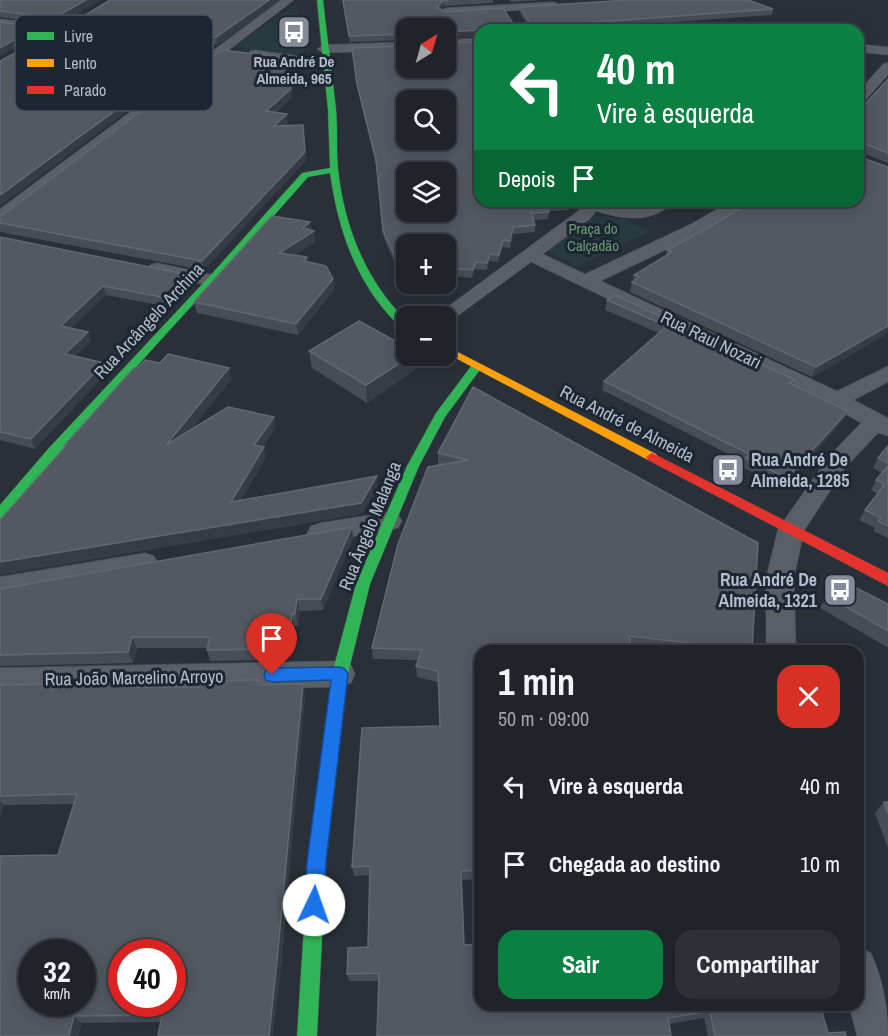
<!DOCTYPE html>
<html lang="pt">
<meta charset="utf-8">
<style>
:root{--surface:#20242a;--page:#2d3036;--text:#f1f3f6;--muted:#a2a4a8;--line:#3d4147;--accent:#0b8043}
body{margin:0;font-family:"Archivo Narrow",sans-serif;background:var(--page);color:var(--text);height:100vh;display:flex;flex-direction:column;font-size:22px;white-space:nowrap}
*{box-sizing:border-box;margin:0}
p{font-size:20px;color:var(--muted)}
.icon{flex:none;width:33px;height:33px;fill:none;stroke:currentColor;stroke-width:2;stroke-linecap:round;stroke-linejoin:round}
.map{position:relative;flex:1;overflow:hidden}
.details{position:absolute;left:474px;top:645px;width:390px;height:366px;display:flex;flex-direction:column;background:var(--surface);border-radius:18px;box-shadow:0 3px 15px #0003,0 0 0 2px var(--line)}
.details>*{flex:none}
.hud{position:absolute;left:474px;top:24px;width:390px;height:183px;border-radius:18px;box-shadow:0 3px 15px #0003,0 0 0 2px var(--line);background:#0b8043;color:#fff;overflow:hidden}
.needle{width:39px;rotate:37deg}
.tools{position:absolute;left:396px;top:18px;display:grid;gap:12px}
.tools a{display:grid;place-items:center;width:60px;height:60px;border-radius:12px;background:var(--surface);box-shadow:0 3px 15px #0003,0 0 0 2px var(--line);font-size:30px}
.speed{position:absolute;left:18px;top:939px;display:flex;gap:12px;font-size:30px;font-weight:700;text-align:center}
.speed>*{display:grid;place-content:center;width:78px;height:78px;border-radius:50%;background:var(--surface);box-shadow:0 3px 15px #0003,0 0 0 2px var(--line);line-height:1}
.speed small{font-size:15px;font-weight:400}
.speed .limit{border:9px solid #d22;background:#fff;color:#111}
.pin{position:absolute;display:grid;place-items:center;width:51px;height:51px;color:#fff;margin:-62px -26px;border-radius:50% 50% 50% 0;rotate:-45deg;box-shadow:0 0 6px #0007}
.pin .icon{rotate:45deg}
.me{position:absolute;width:66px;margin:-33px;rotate:3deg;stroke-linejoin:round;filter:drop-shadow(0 0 4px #0008)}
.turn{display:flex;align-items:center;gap:21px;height:126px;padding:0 24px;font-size:27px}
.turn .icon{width:78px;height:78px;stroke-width:2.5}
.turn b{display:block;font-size:42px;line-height:51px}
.then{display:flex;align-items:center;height:57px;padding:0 24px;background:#0003;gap:12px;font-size:22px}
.round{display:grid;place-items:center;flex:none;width:63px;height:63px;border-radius:18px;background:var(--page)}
.head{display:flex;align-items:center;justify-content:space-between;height:102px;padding:0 24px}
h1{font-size:36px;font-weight:700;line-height:45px}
.primary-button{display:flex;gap:12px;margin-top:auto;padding:12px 24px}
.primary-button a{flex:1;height:69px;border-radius:18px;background:var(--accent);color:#fff;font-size:24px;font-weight:700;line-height:69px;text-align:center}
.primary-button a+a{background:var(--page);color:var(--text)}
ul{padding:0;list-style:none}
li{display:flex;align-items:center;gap:18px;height:78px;padding:0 24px}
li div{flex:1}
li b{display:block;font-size:22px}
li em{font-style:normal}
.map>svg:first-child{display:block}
.green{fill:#273a3e}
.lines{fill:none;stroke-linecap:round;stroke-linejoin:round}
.street-casing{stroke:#484c55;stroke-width:1}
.fast-casing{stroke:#484c55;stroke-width:1}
.slow-casing{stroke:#484c55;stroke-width:1}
.jam-casing{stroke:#484c55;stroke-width:1}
.street{fill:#5a5e66;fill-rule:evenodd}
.fast{fill:#30b455;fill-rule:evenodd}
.slow{fill:#ff9f0a;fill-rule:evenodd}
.jam{fill:#e5322d;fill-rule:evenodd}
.wall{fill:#474c55}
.shaded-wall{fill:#373c44}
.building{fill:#535861;stroke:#626872;stroke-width:1.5;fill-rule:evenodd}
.route{fill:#1a73e8;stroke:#114b97;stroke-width:1.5}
.labels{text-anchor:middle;stroke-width:6;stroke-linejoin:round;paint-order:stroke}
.far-poi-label{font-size:15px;font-weight:bold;fill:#b4bcc9;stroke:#1d2633}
.far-park-label{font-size:15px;fill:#6b9a76;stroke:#1d2633}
.street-label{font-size:18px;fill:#b4bcc9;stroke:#1d2633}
.poi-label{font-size:18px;font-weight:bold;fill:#b4bcc9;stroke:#1d2633;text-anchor:start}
.key{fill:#1d2633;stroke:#4a5360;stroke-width:1.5}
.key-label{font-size:16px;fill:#b4bcc9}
</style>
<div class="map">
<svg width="888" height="1036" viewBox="0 0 888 1036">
<rect width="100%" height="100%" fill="#2a3038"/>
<path class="green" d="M296,4L305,56L233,47Z
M589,215L627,219L649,232L578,267L544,249Z"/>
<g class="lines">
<defs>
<path id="street" d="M281,0H294L6,221L0,222V209Z
M554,2L560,5L558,7L445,16L439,12L445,8Z
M0,19L91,30L97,34L91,38L0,27Z
M480,38V46L446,48V40Z
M406,42V50L323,53L317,49L323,45Z
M858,44L888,47V55L858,52Z
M255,50L326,60L333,64L326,68L250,57L249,54L250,51Z
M888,63V75L863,103L858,104V92L883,64Z
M585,201H602L629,209L640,207L653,201H673C655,225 620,219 596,211L590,219L543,254L585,274L691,224L731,201H751L703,232L601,281L837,391L888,366V382L854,400L888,418V436L878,433L845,468L804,531L794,578L796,651H766V578L778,529L829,456L861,423L829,405L531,262L452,320L446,322V316H435L578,211Z
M157,263L219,276L222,280L219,284L212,286L150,273L148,269L150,265Z
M389,512L398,514L402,521L398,528L320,543L311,540L307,533L311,526L320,523Z
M145,553L154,556L158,563L154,570L0,599V577Z
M340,661L351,665L355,674L351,683L340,687L0,694V668Z
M858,947L871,953C883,980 888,1006 888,1036H857L849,1005H858Z"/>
<path id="fast" d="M317,0H323C327,36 332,73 336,109C338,129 336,149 338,169C344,225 365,280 406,320V328C397,326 388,314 382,307C351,268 337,222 330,173L308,177C208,291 102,400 5,517L0,519V505L48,449L208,278L302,173L330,168L328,110Z
M476,364L482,367L445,417L419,466L370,584L348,674L326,862L317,1036H297L308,862L332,674L356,584L407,466L436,413L472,365Z"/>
<path id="slow" d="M446,346L656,454L658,457L656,460H648L446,353Z"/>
<path id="jam" d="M652,453L888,573V586L648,460L646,457Z"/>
</defs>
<use href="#street" class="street-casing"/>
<use href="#fast" class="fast-casing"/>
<use href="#slow" class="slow-casing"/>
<use href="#jam" class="jam-casing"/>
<use href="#street" class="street"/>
<use href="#fast" class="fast"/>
<use href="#slow" class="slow"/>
<use href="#jam" class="jam"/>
</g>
<path class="wall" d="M0,0H100L57,25L0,17Z
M280,0L217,45L79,27L77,20Z
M342,0H493V3L444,6L440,9L445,12L514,25L528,26L520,13V7L773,9L772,15L565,30H480V36L446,38L406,28V40L350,42Z
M509,0H541L512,2Z
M406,46L577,201L568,210L549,211L548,219L533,220L535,225V232L513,234L510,248L502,247L498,262L489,261L487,270L475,269L472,278L446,275V268L448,260L406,244L396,266L384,238L376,166L358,91L352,48Z
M289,58L292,97L275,113L288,122L284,126L303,125L306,160L204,270L0,232V215L4,214Z
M888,79V163L860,152V157L888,167V332L885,335L812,377L630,292L632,282L633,281L634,275L666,256L667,250L858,201V112Z
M310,222L311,230L314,231L315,242L294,255L307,257L308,262L333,279L334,290L298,335L197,313L194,302Z
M0,237L189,275L191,284L169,307L106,295L71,328L91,341L75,356L107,372L35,449L0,440Z
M607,300L795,380L793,385L848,411L843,421L783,488L742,467L744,462L602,390L604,381L659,333L605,310Z
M309,351L416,356V369L367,403L312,368Z
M473,387L752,650L751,651H664L631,647L480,651V879L461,880L464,945L820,1005L828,1033L846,1036H708L704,1018L669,1024L379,981H349L347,974L368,947L370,875L354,876L352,867L440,726L438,682L417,677L416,666L418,660L373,659L372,648L440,465H438V453Z
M888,446V538L873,531L875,528L859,520L865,510L878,494L871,490L876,480L883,473L873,468L878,458Z
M353,538L323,610L300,611L298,626H294L292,645H269L267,660L210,661L207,650V648H137L133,663L0,666V589Z
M837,578L888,604V646L887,647L820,608Z
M258,680L260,685L305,695L281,967L161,1022L81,1023L79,1036H0L74,804L4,805L0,816V685L120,683L122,687H199Z
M884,802H888V848L875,813Z"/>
<path class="shaded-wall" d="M86,0H100L57,25L54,18Z
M269,0H280L217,45L216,37Z
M444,0V6L437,13V7Z
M37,27L39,34L0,56V48Z
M480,30V36L446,38V32Z
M202,47L203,55L0,206V195Z
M289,58L292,97L267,119L266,111Z
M287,114L288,122L275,134L274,126Z
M303,125L306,160L204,270L202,261Z
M570,201H577L568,210L569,203Z
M310,222L311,232L314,231L315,242L281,263L279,253Z
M513,227V234L510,248V241Z
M503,240L502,247L498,262L499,255Z
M450,252V260L446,261V253Z
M490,254L489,261L487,270V263Z
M406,255V263L396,266V258Z
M476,262L475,269L472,278L473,270Z
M189,275L191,284L169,307L167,298Z
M333,279L334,290L298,335L296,324Z
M103,286L106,295L64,335L61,326Z
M888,326V332L885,335L812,377L816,367Z
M88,332L91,341L68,363L65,354Z
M411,356H416V369L367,403L366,385Z
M104,363L107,372L35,449L31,439Z
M229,368L232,379L169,457L166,445Z
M848,411L843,421L783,488L787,478Z
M274,417L276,428L256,457L254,445Z
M264,447L266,458L234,513L231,502Z
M377,476V488L362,514L0,575V562Z
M352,527L353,538L323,610L321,599Z
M297,599L300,611L298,626L295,614Z
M292,614L294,626L292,645L290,634Z
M266,634L269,645L267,660L264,649Z
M132,637L137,648L133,663L128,652Z
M303,684L305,695L281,967L273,1036H269Z
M0,801L4,805L0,816Z
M74,1016L81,1023L79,1036H69Z"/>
<path class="building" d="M0,0H86L54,18L0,11Z
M110,0H269L216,37L77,20Z
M343,0H449H444L437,7L445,12L503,8L514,25L528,26L530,23L520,7L628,0H748L773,9L513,28L514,30H480L446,32V28H406V34L349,36Z
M0,22L37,27L0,48Z
M59,29L202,47L0,195V61Z
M480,42V201H570L569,203L546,204L549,212L531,213L535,225L513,227L510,241L503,240L499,255L490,254L487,263L476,262L473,270L446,268L450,252L446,253V244H406V255L396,258L383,231L376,159L357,84L352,48L406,46V43V68H446V43ZM406,100H446V140H406ZM406,172H446V212H406Z
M222,50L289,58L291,89L266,111L287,114L274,126L303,125L305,152L202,261L0,223V215L4,214Z
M888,79V153L860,142V157L888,167V326L816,367L632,282L639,277L634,275L672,252L667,250L711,226L752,201H858V112Z
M272,216L310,222L303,228L314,231L279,253L307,257L304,261L326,266L333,279L296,324L194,302Z
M0,237L189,275L167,298L103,286L61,326L88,332L65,354L104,363L31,439L0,432Z
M615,295L795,380L789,383L848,411L787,478L746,458L749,454L604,381L667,326L607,300Z
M359,321L406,347V356H411L366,385L309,351Z
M168,354L229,368L166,445L228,407L274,417L254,445L264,447L231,502L377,476L361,503L0,562V520L66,446H64L134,368H137L145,360L160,363Z
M473,387L758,543L752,650L629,636L632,651H480V870L461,871L464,945L480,944V1005H820L828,1033L845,1032L846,1036H715L710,1011L668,1018L671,1036H377L379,973L347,974L348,948L368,947L370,866L352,867L362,728L440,726L438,671L416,666L422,650L372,648L398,544L428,467L468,460L438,453Z
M888,446V463L878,458Z
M888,466V526L878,521L881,518L865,510L885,484L876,480Z
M352,527L321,599H297L295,614H292L290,634H266L264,649L207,650L210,637H132L128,652L0,655V589Z
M837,578L888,604V631L827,596Z
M258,680V685L303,684L277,960L269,1036H158L162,1015L74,1016L69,1036H0V856L58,855L77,794L0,796V685L120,683L119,687H199L200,681ZM32,952H82V1004H32ZM122,952H172V1004H122Z
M884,802H888V814Z"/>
<path class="route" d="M340,667L345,669L348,674L326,862L324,905L321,912L314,915L307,912L304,905L307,862L331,680L272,682L266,680L264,675L266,670L272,668Z"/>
<defs>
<symbol id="bus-square" viewBox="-11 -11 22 22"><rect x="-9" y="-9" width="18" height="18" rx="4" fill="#848b96" stroke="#1d2633"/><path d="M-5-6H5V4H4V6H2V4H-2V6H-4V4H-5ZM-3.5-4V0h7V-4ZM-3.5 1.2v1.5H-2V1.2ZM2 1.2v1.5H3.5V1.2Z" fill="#fff"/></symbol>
</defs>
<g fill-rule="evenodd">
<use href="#bus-square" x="275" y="13" width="38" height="38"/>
<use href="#bus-square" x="709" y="451" width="38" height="38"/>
<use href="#bus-square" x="821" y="571" width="38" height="38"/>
</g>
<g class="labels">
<g class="far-poi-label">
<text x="294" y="67">Rua André De<tspan x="294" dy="17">Almeida, 965</tspan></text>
</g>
<g class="far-park-label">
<text x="593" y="234">Praça do<tspan x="593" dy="17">Calçadão</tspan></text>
</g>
<g class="street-label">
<text transform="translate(149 321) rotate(-47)" y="6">Rua Arcângelo Archina</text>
<text transform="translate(711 340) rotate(26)" y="6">Rua Raul Nozari</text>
<text transform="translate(627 424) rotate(27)" y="6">Rua André de Almeida</text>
<text transform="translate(370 526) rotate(-68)" y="6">Rua Ângelo Malanga</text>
<text transform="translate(134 678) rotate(-1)" y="6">Rua João Marcelino Arroyo</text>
</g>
<g class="poi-label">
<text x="751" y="466">Rua André De<tspan x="751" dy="21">Almeida, 1285</tspan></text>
<text x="817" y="586" text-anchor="end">Rua André De<tspan x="817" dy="21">Almeida, 1321</tspan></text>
</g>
</g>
<rect x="15" y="15" width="198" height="96" rx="9" class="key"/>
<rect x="27" y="32" width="27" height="8" fill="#30b455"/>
<rect x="27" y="59" width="27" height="8" fill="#ff9f0a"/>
<rect x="27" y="86" width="27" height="8" fill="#e5322d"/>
<g class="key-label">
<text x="64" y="42">Livre</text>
<text x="64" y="69">Lento</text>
<text x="64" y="96">Parado</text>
</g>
</svg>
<div class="tools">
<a><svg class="needle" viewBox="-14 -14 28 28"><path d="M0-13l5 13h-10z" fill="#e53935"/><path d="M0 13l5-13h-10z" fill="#a2a4a8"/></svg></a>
<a><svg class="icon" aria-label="search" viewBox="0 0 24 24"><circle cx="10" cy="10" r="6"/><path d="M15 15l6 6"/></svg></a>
<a><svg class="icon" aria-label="layers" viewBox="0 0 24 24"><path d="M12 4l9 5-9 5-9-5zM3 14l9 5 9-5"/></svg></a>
<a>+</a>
<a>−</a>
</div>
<div class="speed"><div>32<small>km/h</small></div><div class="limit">40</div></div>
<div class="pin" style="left:272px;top:675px;background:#d93025"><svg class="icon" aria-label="arrive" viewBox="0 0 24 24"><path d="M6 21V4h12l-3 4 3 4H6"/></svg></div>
<svg class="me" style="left:314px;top:905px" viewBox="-20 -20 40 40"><circle r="19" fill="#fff"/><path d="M0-13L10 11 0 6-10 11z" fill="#1a73e8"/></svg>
<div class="hud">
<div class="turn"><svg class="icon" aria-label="left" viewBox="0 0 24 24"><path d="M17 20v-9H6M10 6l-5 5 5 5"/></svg><div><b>40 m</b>Vire à esquerda</div></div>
<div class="then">Depois<svg class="icon" aria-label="arrive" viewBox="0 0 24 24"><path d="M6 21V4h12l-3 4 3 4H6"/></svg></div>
</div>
<section class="details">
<div class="head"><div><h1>1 min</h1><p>50 m · 09:00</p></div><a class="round" style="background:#d93025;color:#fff"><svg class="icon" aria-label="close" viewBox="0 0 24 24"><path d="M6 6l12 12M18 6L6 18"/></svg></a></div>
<ul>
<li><svg class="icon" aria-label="left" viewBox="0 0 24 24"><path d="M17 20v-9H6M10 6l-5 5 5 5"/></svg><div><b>Vire à esquerda</b></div><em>40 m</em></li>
<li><svg class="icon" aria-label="arrive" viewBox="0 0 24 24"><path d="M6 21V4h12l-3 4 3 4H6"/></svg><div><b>Chegada ao destino</b></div><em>10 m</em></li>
</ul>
<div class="primary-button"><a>Sair</a><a>Compartilhar</a></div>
</section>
</div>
